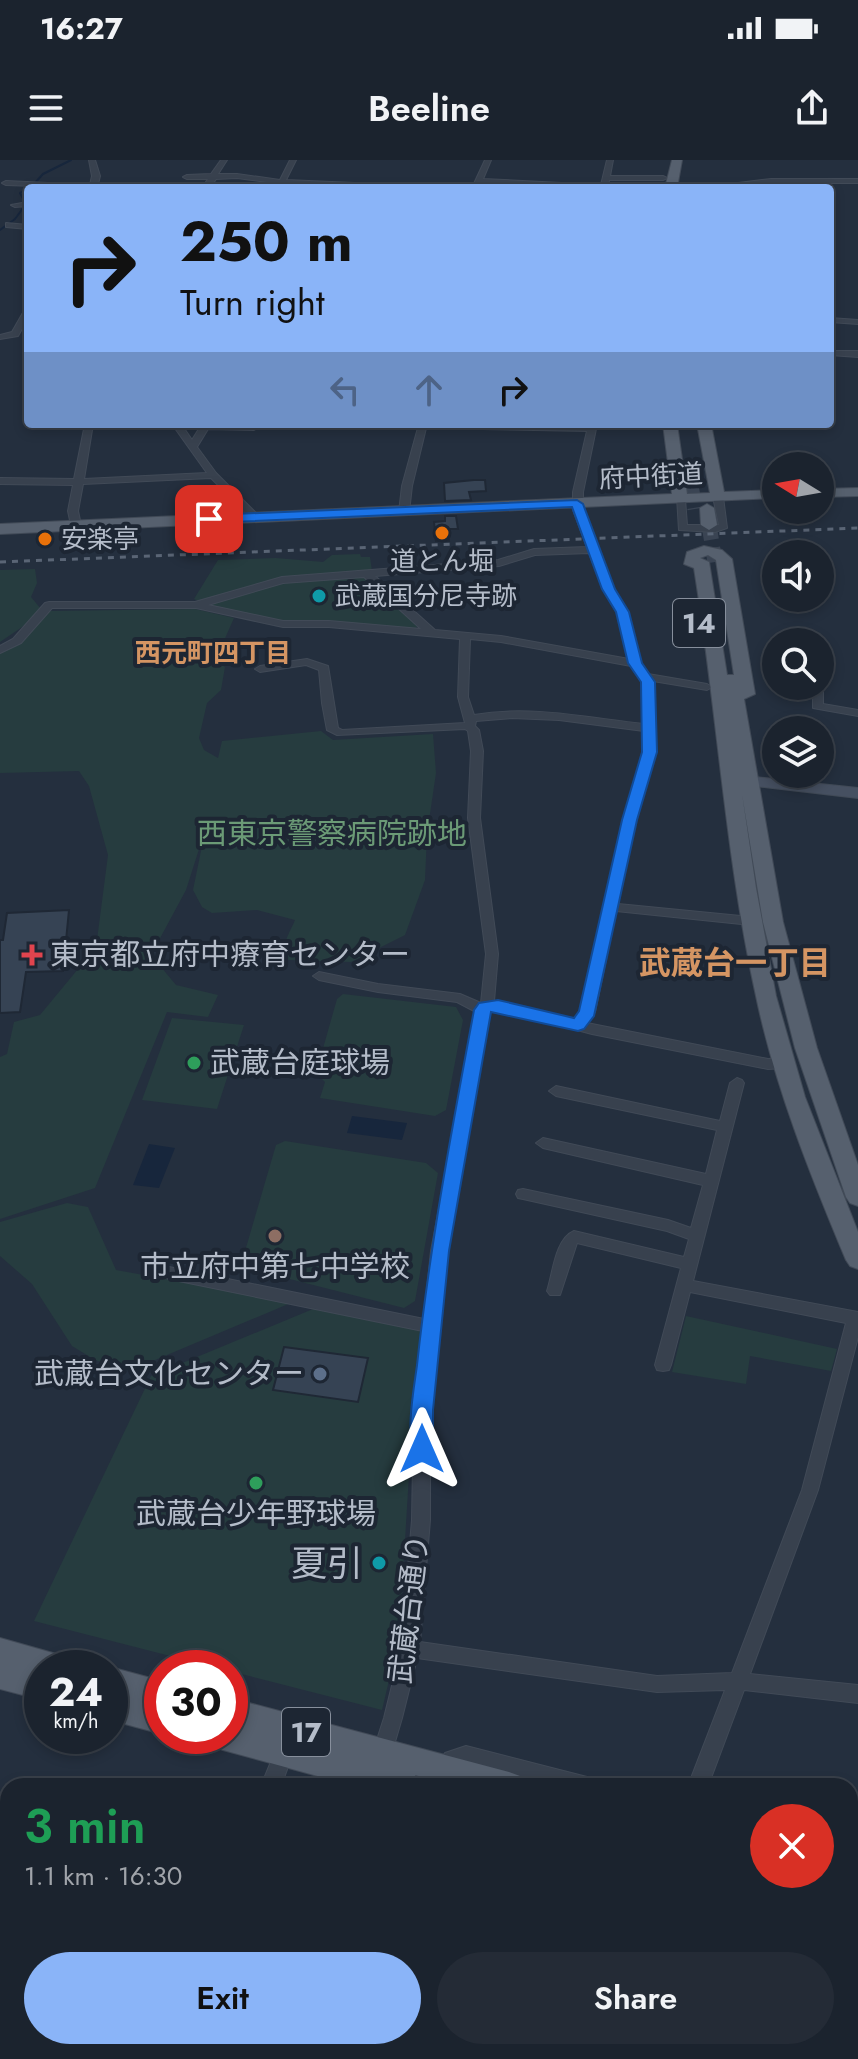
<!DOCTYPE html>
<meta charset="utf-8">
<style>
:root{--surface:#1b232e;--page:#242b36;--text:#f1f3f6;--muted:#a0a4aa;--line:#39404a;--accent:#8ab4f8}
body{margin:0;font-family:Jost,"Noto Sans JP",sans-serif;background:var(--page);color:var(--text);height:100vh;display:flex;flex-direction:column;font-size:30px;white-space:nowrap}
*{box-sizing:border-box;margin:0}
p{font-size:26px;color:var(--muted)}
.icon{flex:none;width:44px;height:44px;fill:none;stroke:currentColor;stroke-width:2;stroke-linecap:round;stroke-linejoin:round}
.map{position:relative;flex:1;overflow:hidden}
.drawer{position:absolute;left:0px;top:1618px;width:858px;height:282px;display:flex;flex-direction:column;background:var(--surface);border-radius:24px 24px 0 0;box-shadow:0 4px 12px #0003,0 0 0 2px var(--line)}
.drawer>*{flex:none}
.hud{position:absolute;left:24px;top:24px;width:810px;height:244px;border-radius:8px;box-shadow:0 4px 12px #0003,0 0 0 2px var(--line);background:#8ab4f8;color:#111;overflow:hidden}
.needle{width:52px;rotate:281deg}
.tools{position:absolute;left:762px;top:292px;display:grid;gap:16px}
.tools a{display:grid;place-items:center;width:72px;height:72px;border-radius:50%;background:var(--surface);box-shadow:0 4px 12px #0003,0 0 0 2px var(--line);font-size:40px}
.speed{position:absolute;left:24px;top:1490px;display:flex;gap:16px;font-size:40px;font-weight:700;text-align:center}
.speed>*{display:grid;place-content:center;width:104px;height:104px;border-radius:50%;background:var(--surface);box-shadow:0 4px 12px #0003,0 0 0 2px var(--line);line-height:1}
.speed small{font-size:20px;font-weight:400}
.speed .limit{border:12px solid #d22;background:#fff;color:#111}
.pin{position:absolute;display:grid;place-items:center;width:68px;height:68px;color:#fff;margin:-34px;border-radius:16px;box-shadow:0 4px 12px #0006}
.me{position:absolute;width:88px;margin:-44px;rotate:0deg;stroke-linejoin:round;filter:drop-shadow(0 0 6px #0008)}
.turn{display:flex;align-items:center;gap:28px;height:168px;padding:0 24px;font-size:36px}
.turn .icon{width:104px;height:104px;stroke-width:2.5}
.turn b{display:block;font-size:56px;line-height:68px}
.lanes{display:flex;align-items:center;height:76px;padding:0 24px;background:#0003;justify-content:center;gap:40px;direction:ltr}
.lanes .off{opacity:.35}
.round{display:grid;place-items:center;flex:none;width:84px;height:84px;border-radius:42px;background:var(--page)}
.headline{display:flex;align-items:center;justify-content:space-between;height:136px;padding:0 24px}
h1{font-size:48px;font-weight:600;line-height:60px;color:#1e9e55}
.cta{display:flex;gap:16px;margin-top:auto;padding:16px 24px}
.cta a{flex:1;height:92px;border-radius:48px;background:var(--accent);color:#111;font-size:32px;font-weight:600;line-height:92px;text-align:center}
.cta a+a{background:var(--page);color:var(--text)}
.status{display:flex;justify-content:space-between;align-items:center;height:56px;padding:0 40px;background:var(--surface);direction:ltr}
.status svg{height:22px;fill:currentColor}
header{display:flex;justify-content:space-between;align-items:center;height:104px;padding:0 24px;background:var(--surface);font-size:36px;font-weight:600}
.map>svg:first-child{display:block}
.green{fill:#263c3f}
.water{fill:#17263c}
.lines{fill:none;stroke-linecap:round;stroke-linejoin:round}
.stream{stroke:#17263c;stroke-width:2}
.building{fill:#364354;stroke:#1f2835;stroke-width:2}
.primary-tunnel{stroke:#3a4453;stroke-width:15;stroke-dasharray:15 8;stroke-linecap:butt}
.street-casing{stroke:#414a57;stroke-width:2}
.secondary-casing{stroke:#414a57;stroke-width:2}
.primary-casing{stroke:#414a57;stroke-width:2}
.street{fill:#38414e;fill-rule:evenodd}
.secondary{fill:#465061;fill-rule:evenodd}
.primary{fill:#56606e;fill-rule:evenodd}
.rail{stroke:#5a6575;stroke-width:3;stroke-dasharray:6 6;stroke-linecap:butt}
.route{fill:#1a73e8;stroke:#114b97;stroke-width:2}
.food-dot{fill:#e8710a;stroke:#1d2633;stroke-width:3}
.culture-dot{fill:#0f9aa8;stroke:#1d2633;stroke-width:3}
.health-dot{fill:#e0444e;stroke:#1d2633;stroke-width:3}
.leisure-dot{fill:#2e9e5b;stroke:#1d2633;stroke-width:3}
.education-dot{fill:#8d6e63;stroke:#1d2633;stroke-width:3}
.service-dot{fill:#5c6f8a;stroke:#1d2633;stroke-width:3}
.labels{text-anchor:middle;stroke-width:8;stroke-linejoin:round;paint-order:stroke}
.far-street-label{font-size:26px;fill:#b4bcc9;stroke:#1d2633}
.far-poi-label{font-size:26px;fill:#b4bcc9;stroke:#1d2633;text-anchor:start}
.far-neighbourhood-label{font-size:26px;font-weight:bold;fill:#d59563;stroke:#1d2633}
.shield{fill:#1d2633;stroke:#878f9c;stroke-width:2}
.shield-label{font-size:28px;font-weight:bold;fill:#b4bcc9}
.park-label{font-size:30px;fill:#6b9a76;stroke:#1d2633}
.poi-label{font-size:30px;fill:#b4bcc9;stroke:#1d2633;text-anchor:start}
.street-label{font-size:30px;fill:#b4bcc9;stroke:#1d2633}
.neighbourhood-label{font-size:32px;font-weight:bold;fill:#d59563;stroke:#1d2633}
.near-poi-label{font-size:36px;fill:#b4bcc9;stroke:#1d2633;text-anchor:end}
</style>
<div class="status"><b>16:27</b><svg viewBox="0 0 49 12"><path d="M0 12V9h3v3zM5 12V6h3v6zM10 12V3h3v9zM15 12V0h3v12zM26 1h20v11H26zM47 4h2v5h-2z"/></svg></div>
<header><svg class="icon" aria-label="menu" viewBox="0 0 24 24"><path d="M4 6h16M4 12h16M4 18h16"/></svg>Beeline<svg class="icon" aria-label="share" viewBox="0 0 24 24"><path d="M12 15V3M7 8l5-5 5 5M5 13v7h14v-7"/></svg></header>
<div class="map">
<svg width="858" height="1899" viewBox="0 0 858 1899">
<rect width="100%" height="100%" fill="#242f3e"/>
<path class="green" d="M360,394L361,397H370L372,411L361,412L418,465L415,470L318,461L285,462L209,446L194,439L218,400L276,398L323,402L332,395Z
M35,409L37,423L31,437L41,449L25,465L0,482V410Z
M195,449L234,458L215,501L225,507L221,530L207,543L199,578L204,590L218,598L222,581L321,571L333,580L433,574L436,613L427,674L425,720L405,775L351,802L288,800C280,784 289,775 295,760L257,750L212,753L202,747L193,730L202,686H200L186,730L151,795L176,825L218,835L208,857L167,852L95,1028L0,1059V897L7,894L14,862L40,855L83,803L97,780L108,695L89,626L79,611L0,613V493L21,482L50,451Z
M343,834L456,847L463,860L446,950L435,956L320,938L325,922L316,913L337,839Z
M172,858L244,865L217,949L142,940Z
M285,981L426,1003L438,1013L415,1141L404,1148L250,1109L243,1098L276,985Z
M67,1043L88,1047L116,1110L293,1142L129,1211L95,1200L72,1186L32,1124L0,1096V1062Z
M313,1149L421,1171L415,1217L399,1478L382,1550L230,1511V1508H217L34,1461L151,1216Z
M686,1156L837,1189L831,1211L750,1196L746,1224L672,1212Z
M0,1859L8,1862V1892H46L43,1899H0Z"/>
<path class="water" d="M352,956L407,963L402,980L347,973Z
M149,984L175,988L159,1028L133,1025Z"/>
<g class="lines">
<path class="stream" d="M34,24L43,14L71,0
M0,70L15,59L26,44L20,33L28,28"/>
</g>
<path class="building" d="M474,320H485L486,331L469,332L471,340L445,341L444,323Z
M445,356H456L458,369H447L449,381H436L434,362L445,361Z
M69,750L63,811L26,812L20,852L0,853V780H3L7,753Z
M284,1187L368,1198L358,1242L273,1230Z"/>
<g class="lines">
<path class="primary-tunnel" d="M691,325L695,349
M709,365L715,402"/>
<defs>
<path id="street" d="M89,0H95L100,16L97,28L6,25L2,23L6,21L90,25L92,16Z
M221,0H227L218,14H237L280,20L290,0H296L286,20L424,26L428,28L282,24L237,18L216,19L210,28H202L208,19H187L183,17L187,15L211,14Z
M485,0H491L483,19L601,25L607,0H613L610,16H663L667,18L663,20H609L608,28L482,23L480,28H472Z
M771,19H858V23H771L698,28Z
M28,42V46L15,47L11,45Z
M6,63L28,65V69L6,67Z
M28,149V158L18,176L0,179V175L12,172L24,151Z
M830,158L858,160V164L830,162Z
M830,191H858V197L830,195Z
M85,264H93L84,319L207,313L172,264H181L192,280L202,264H264L254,270L208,269L197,287L216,313L260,357L252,359L211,318L83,324L78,351L81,365L76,368L71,365L68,351L73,325L0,324V318L74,319Z
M419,264H597L583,332V350L613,429L627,452L640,503L648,514L707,524L712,527L707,530L653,521L655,592L636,660L618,744L751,757L757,761L751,765L616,751L595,852L587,863L768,899L784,898L791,903L784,908L768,909L592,874L498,849L489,851L447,1091L430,1250V1360L420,1482L657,1516L732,1513L802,1330L846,1163L690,1132L671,1205L669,1210L663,1211L657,1210L655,1205L681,1108L577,1083L560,1135H550L547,1131C553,1113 555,1079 574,1071L684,1097L689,1079L667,1071L523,1039L518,1038L516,1034L518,1030L523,1029L668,1060L691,1068L703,1025L543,988L536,983L543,978L706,1014L717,970L556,936L549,931L556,926L720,961L730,923L737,918L742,920L744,923L693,1121L858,1152V1177L818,1330L750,1514L858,1525V1543L744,1530L708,1626H688L725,1530L657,1532L417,1498L402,1558L382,1626H362L384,1558L401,1489L412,1360L414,1250L423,1171L169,1119L164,1117L161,1113L164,1109L169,1107L424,1159L431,1091L476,852L457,842L378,832L319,820L313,816L319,812L378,824L460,834L481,843L486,794L468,658L471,591L468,571L465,569L337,575L327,570L322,543L319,510L306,505L260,512L255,509L260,506L307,499L328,506L338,568L342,570L465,563L458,537L460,479L329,467H283L196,448H52L21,483L0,493V486L13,479L45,443L49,442H195L282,417L498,400L534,389L587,387L573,350V332L587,271L426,268L412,326L409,352L404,355L399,352L402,326ZM589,393L603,429L617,452L629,499L501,476L435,470L375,416L499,406L535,395ZM364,417L421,469L329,461H283L208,445L283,423ZM470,479L501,482L631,506L643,522L644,564C588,558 531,545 474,555L468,537ZM512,558L559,560L644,571L643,592L624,660L582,851L575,860L494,841L498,794L480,658L483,591L479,570L475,566L476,561Z
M718,334L723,337L727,368L715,372L679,370L677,337L685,339L687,365H719L713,337Z
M820,484L826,487L825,505L820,508Z
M820,523L823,526V544L858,550V556L813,548V526H820Z
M284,1584L291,1587L293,1593L281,1626H261L277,1587Z
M466,1586L587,1617L594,1620L597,1626H551L466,1604L458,1606L453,1615L446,1618L439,1615L437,1609L445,1593Z
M850,1685L858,1687V1707L850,1705Z
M850,1758L858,1760V1780L850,1778Z
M112,1892H135L132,1899H109Z
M168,1892H210L213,1899H171Z
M604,1892H626L624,1899H602Z"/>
<path id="secondary" d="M735,615L858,628V638L729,623L727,620Z"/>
<path id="primary" d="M672,0H682L677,28H665Z
M663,264H677L687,334L710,333L697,264H711L724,332L776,330V338L0,374V364L672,334Z
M858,328V336L820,337V329Z
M707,344L714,348L717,365L709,370L701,365L700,348Z
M704,386L722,390L732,399L755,534L744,539L783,762L817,888L858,1005V1046L850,1043L846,1037L795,888L763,762L742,634L756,728L776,836L805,937L858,1072V1109L850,1106L846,1100C810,1014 775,927 756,836C725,695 717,550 694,408L684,404L687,392ZM708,395L716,400L734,515H727L709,402L700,398Z
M0,1478L74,1499L78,1508H42V1540L0,1529Z
M110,1507L162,1521V1574L110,1560V1508H107Z
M230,1538L509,1612L520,1616L524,1626H455L415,1615L421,1626H354L223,1590L213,1586L208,1576H230Z
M850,1702L858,1703V1763L850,1760Z"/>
</defs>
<use href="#street" class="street-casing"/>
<use href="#secondary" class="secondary-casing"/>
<use href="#primary" class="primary-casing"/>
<use href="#street" class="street"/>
<use href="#secondary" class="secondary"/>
<use href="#primary" class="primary"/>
<path class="rail" d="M0,402L858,368"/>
</g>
<path class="route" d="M577,340L583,344L615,429L629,452L642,503L655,522L657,592L637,660L594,856L584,869L578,871L491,852L449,1091L433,1250V1289L430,1295L422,1298L415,1295C405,1275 414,1228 417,1205C430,1085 452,968 474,850L479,843L498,840L574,858L579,851L622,660L642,592L641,522L628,503L616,452L602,429L572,347L209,363L203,359L209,355Z"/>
<g class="food-dot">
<circle cx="442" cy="373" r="8"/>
<circle cx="45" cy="379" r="8"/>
</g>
<g class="culture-dot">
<circle cx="319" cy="436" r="8"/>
<circle cx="379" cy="1403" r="8"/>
</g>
<path class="health-dot" d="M28 783h8v8h8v8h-8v8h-8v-8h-8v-8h8z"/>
<g class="leisure-dot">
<circle cx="194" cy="903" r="8"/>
<circle cx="256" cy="1323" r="8"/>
</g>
<circle class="education-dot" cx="275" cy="1076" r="8"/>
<circle class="service-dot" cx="320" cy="1214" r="8"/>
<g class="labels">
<g class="far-street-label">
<text transform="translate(651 316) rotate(-3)" y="9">府中街道</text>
</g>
<g class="far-poi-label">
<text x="61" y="388">安楽亭</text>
<text x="442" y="410" text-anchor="middle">道とん堀</text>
<text x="335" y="445">武蔵国分尼寺跡</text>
</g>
<g class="far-neighbourhood-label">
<text x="213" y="502">西元町四丁目</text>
</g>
<g class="shield">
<rect x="673" y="439" width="52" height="48" rx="6"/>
<rect x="282" y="1548" width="48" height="48" rx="6"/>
</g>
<g class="shield-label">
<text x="699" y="473">14</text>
<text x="306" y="1582">17</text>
</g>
<g class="park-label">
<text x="332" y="684">西東京警察病院跡地</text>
</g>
<g class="poi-label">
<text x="50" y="805">東京都立府中療育センター</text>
<text x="210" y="913">武蔵台庭球場</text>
<text x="275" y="1117" text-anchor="middle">市立府中第七中学校</text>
<text x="304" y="1224" text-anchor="end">武蔵台文化センター</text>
<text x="256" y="1364" text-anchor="middle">武蔵台少年野球場</text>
</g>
<g class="street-label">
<text transform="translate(409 1449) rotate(-83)" y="10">武蔵台通り</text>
</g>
<g class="neighbourhood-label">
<text x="735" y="814">武蔵台一丁目</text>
</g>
<g class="near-poi-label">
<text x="363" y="1416">夏引</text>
</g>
</g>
</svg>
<div class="tools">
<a><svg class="needle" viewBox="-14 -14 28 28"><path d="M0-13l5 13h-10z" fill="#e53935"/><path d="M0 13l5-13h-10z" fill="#a0a4aa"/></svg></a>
<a><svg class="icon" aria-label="sound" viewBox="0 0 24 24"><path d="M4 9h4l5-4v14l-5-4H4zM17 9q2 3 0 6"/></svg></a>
<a><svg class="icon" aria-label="search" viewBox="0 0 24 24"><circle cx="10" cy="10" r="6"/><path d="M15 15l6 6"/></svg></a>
<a><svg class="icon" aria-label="layers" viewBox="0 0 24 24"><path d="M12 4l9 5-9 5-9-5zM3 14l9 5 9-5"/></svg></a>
</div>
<div class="speed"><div>24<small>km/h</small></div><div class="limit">30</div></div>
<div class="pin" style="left:209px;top:359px;background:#d93025"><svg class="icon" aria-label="arrive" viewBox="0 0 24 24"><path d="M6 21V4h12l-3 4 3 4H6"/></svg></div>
<svg class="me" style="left:422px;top:1289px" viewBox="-20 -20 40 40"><path d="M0-17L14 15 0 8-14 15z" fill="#1a73e8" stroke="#fff" stroke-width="4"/></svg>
<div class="hud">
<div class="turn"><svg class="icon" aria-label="right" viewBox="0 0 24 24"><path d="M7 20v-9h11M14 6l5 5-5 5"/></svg><div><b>250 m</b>Turn right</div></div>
<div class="lanes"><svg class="icon off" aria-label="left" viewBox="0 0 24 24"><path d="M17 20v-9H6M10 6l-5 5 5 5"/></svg><svg class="icon off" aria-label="ahead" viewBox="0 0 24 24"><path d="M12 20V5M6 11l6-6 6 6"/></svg><svg class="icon" aria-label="right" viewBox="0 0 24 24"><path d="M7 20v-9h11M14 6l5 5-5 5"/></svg></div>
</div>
<section class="drawer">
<div class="headline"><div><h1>3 min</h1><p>1.1 km · 16:30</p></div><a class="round" style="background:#d93025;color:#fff"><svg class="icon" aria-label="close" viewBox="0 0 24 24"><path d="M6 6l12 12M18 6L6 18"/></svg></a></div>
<div class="cta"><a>Exit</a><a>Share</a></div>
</section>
</div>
